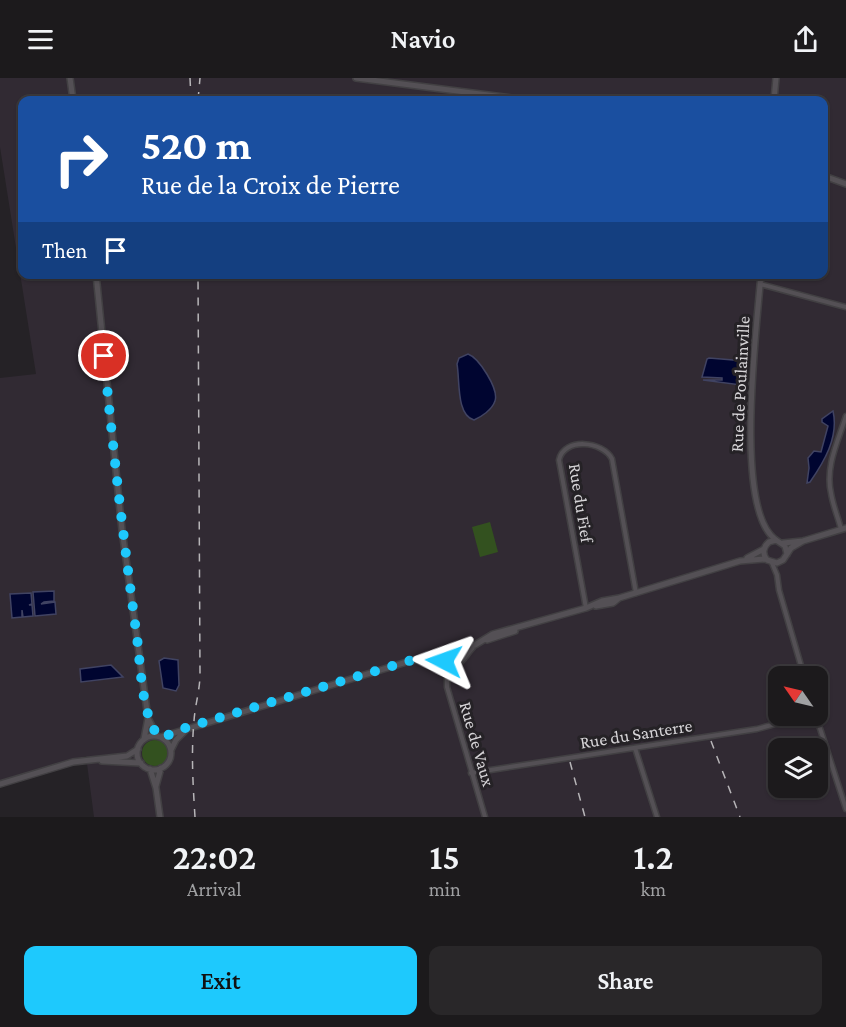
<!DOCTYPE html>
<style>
:root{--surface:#1c1a1c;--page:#292729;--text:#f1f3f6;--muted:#a0a1a3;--line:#3a383b;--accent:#1ec9fd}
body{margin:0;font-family:"Crimson Pro",serif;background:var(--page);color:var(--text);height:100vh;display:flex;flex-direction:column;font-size:22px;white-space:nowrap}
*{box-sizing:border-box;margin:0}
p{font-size:20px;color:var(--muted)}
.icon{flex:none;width:33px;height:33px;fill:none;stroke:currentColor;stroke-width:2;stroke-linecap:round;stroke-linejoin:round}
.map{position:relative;height:739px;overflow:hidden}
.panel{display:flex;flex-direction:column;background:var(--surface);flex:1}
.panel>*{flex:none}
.banner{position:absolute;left:18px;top:18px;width:810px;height:183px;border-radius:12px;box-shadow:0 2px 4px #0004,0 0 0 2px var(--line);background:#1a4fa0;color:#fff;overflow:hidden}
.needle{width:39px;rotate:304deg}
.controls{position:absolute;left:768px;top:588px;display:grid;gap:12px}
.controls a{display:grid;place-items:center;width:60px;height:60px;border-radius:12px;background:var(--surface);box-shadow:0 2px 4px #0004,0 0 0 2px var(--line);font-size:30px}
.pin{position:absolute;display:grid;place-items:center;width:51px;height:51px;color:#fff;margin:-26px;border:3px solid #fff;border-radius:50%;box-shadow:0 2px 6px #0007}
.me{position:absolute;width:66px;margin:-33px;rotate:274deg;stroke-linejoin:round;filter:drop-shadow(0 0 4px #0008)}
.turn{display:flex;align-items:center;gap:21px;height:126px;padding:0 24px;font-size:27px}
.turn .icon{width:78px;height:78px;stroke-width:2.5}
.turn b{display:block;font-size:42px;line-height:51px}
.then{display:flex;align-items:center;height:57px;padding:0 24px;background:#0003;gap:12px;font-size:22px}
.eta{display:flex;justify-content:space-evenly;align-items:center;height:102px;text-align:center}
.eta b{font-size:36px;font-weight:600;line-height:42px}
.button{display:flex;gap:12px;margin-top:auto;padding:12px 24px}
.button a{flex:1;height:69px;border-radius:12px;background:var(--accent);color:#111;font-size:24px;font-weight:600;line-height:69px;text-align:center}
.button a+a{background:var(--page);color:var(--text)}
header{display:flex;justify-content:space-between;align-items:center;height:78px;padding:0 24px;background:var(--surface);font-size:27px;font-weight:600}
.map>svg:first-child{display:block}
.built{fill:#312a33;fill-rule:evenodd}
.green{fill:#33511f}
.water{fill:#000530;stroke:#404362;stroke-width:1.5}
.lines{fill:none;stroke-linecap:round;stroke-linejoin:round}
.minor-casing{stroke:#424043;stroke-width:7}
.tertiary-casing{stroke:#424043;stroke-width:8}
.secondary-casing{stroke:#424043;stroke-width:8}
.minor{stroke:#545055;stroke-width:4}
.tertiary{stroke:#545055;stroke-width:5}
.secondary{stroke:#545055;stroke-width:5}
.rail{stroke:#b7b5b8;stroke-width:1.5;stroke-dasharray:8 8;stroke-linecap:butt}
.route{stroke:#1ec9fd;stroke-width:10;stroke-dasharray:0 18}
.labels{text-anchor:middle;stroke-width:6;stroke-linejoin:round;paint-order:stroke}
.street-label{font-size:18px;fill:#d6d4d7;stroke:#252226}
</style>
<header><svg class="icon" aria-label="menu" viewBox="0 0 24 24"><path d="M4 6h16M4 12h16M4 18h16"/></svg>Navio<svg class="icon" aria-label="share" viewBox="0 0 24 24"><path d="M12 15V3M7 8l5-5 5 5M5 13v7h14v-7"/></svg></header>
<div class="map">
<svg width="846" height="739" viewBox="0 0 846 739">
<rect width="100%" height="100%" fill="#252226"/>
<path class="built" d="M0,0H846V739H94L86,678L0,704V300L36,296L0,69ZM22,22H824V196H22ZM778,598H818V638H778ZM778,670H818V710H778Z"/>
<path class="green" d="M490,444L498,474L480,479L472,449Z
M142 675a13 13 0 1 1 26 0a13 13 0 1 1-26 0Z"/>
<path class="water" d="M468,276C479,280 499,311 495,323C492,332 481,339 474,342C456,337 460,302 457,286L459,280Z
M709,280L745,283L743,300L741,307L703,302H722V300L702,299L707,281Z
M833,333C839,359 824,384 810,404L807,405L809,390L808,380L814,373L821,374L828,348L822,344V341Z
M54,513V523L44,524L41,526L55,524L56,536L35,538L33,514Z
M31,515L32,526L29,527H32L33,538L23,539L22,532V539L12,540L10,516Z
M164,580L178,582L179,607L176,613L163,610L159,583Z
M111,587L123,599L81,604L80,591Z"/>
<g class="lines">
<defs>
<path id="minor" d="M760,206L846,229
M841,451C838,439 833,428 831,415C825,389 838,363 846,338
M772,485L777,497L779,512L804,598
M586,530L559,382C564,359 603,363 612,381L636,515
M447,586V609L485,739
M816,638L846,731
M635,670L657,739
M471,695L757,651L804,638"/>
<path id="tertiary" d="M774,22L776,0
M761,196C757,248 733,432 776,462"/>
<path id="secondary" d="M70,0L73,22
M356,0L527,22
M824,98L846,106
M96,196L122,452L148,640L144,661
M783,465L803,463L846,450
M787,476L785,468L776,462L769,464C763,469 762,476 767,482L777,485L783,482L791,470L803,463
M747,480L764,471
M596,528L613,525L618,521
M487,562L515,553
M460,571L475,567L493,556L586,530L602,523L619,520L740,483L765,481
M460,571L453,568L445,571L443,577L445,585C459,593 464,578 472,570
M149,642L157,658
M137 675a17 17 0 1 1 34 0a17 17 0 1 1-34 0Z
M161,659L410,583L433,579L444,574
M171,672L176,662L186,652
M102,683L141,685
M150,691L156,710L160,739
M0,706L73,684L127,678L138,671
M156,708L161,690"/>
</defs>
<use href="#minor" class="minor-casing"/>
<use href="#tertiary" class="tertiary-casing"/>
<use href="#secondary" class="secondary-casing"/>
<use href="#minor" class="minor"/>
<use href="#tertiary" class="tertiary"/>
<use href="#secondary" class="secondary"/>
<path class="rail" d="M190,0L191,22
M198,22L200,0
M711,663L740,739
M570,684L585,739
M195,739C193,707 191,675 194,643C195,627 200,612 200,596L198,196"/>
</g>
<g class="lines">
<path class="route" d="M104,278C113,372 124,466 137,560C141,589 141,634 158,658H166L185,650L419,580L433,579L444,583"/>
</g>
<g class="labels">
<g class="street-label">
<text transform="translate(740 306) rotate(-87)" y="6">Rue de Poulainville</text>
<text transform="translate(581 425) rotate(81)" y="6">Rue du Fief</text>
<text transform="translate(636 656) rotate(-9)" y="6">Rue du Santerre</text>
<text transform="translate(477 666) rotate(74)" y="6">Rue de Vaux</text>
</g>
</g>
</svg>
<div class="controls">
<a><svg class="needle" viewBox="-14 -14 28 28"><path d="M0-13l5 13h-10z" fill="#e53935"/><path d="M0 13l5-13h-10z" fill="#a0a1a3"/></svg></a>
<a><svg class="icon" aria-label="layers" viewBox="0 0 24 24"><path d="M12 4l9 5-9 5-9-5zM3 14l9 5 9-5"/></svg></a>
</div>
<div class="pin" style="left:104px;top:278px;background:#d93025"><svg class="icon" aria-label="arrive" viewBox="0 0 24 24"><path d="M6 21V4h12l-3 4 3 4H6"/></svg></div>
<svg class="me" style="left:444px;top:583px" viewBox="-20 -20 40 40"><path d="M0-17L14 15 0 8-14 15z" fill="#1ec9fd" stroke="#fff" stroke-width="4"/></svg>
<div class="banner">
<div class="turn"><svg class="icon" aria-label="right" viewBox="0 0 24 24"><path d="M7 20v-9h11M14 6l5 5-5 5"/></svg><div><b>520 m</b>Rue de la Croix de Pierre</div></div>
<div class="then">Then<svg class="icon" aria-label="arrive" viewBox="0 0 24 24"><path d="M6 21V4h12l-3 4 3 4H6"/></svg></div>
</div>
</div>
<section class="panel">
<div class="eta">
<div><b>22:02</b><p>Arrival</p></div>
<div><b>15</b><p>min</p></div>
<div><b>1.2</b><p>km</p></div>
</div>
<div class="button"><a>Exit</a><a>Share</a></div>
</section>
